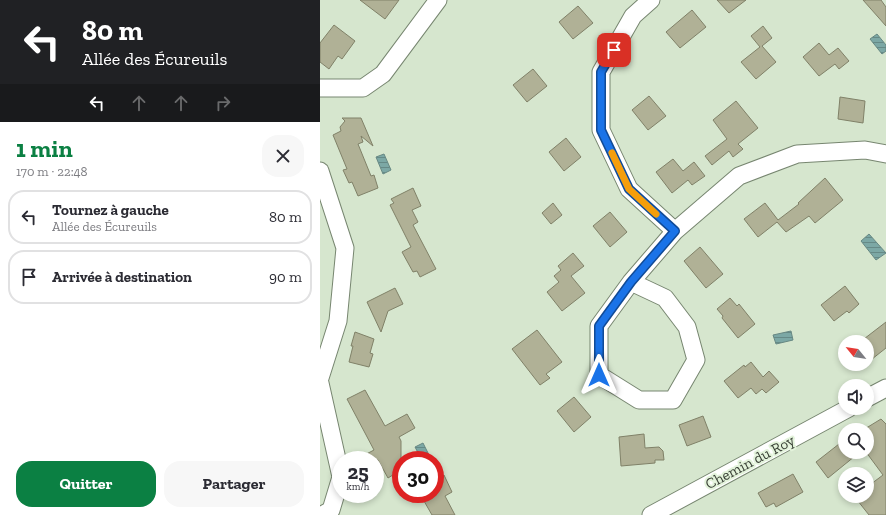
<!DOCTYPE html>
<html lang="fr">
<meta charset="utf-8">
<style>
:root{--surface:#fff;--page:#f7f7f7;--text:#2b2b33;--muted:#7c7c81;--line:#e1e1e2;--accent:#0b8043}
body{margin:0;font-family:"Zilla Slab",serif;background:var(--page);color:var(--text);height:100vh;display:flex;flex-direction:column;font-size:15px;white-space:nowrap}
*{box-sizing:border-box;margin:0}
p{font-size:13px;color:var(--muted)}
.icon{flex:none;width:22px;height:22px;fill:none;stroke:currentColor;stroke-width:2;stroke-linecap:round;stroke-linejoin:round}
.map{position:relative;flex:1;overflow:hidden}
.sheet{display:flex;flex-direction:column;background:var(--surface);width:320px}
.sheet>*{flex:none}
.top-card{background:#202124;color:#fff;overflow:hidden}
.needle{width:26px;rotate:300deg}
.tools{position:absolute;left:518px;top:335px;display:grid;gap:8px}
.tools a{display:grid;place-items:center;width:36px;height:36px;border-radius:50%;background:var(--surface);box-shadow:0 2px 6px #0003;font-size:20px}
.speed{position:absolute;left:12px;top:451px;display:flex;gap:8px;font-size:20px;font-weight:700;text-align:center}
.speed>*{display:grid;place-content:center;width:52px;height:52px;border-radius:50%;background:var(--surface);box-shadow:0 2px 6px #0003;line-height:1}
.speed small{font-size:10px;font-weight:400}
.speed .limit{border:6px solid #d22;background:#fff;color:#111}
.pin{position:absolute;display:grid;place-items:center;width:34px;height:34px;color:#fff;margin:-17px;border-radius:8px;box-shadow:0 2px 6px #0006}
.me{position:absolute;width:44px;margin:-22px;rotate:0deg;stroke-linejoin:round;filter:drop-shadow(0 0 3px #0008)}
.turn{display:flex;align-items:center;gap:14px;height:84px;padding:0 16px;font-size:18px}
.turn .icon{width:52px;height:52px;stroke-width:2.5}
.turn b{display:block;font-size:28px;line-height:34px}
.lanes{display:flex;align-items:center;height:38px;padding:0 16px;background:#0003;justify-content:center;gap:20px;direction:ltr}
.lanes .off{opacity:.35}
.round{display:grid;place-items:center;flex:none;width:42px;height:42px;border-radius:16px;background:var(--page)}
.summary{display:flex;align-items:center;justify-content:space-between;height:68px;padding:0 16px}
h1{font-size:24px;font-weight:800;line-height:30px;color:var(--accent)}
.button{display:flex;gap:8px;margin-top:auto;padding:8px 16px}
.button a{flex:1;height:46px;border-radius:16px;background:var(--accent);color:#fff;font-size:16px;font-weight:800;line-height:46px;text-align:center}
.button a+a{background:var(--page);color:var(--text)}
ul{padding:0;list-style:none}
li{display:flex;align-items:center;gap:12px;height:54px;margin:0 8px 6px;padding:0 8px;border:2px solid var(--line);border-radius:16px}
li div{flex:1}
li b{display:block;font-size:15px}
li em{font-style:normal}
main{display:flex;flex:1;min-height:0}
.map>svg:first-child{display:block}
.water{fill:url(#water-rules);stroke:#678883}
.building{fill:#b0b196;stroke:#808168}
.lines{fill:none;stroke-linecap:round;stroke-linejoin:round}
.street-casing{stroke:#778670;stroke-width:19}
.street{stroke:#fff;stroke-width:17}
.route-casing{stroke:#114b97;stroke-width:10}
.route{stroke:#1a73e8;stroke-width:7}
.slow{stroke:#f59e0b;stroke-width:7}
.labels{text-anchor:middle;stroke-width:4;stroke-linejoin:round;paint-order:stroke}
.street-label{font-size:15px;fill:#373e34;stroke:#e3f3db}
</style>
<main>
<section class="sheet">
<div class="top-card">
<div class="turn"><svg class="icon" aria-label="left" viewBox="0 0 24 24"><path d="M17 20v-9H6M10 6l-5 5 5 5"/></svg><div><b>80 m</b>Allée des Écureuils</div></div>
<div class="lanes"><svg class="icon" aria-label="left" viewBox="0 0 24 24"><path d="M17 20v-9H6M10 6l-5 5 5 5"/></svg><svg class="icon off" aria-label="ahead" viewBox="0 0 24 24"><path d="M12 20V5M6 11l6-6 6 6"/></svg><svg class="icon off" aria-label="ahead" viewBox="0 0 24 24"><path d="M12 20V5M6 11l6-6 6 6"/></svg><svg class="icon off" aria-label="right" viewBox="0 0 24 24"><path d="M7 20v-9h11M14 6l5 5-5 5"/></svg></div>
</div>
<div class="summary"><div><h1>1 min</h1><p>170 m · 22:48</p></div><a class="round"><svg class="icon" aria-label="close" viewBox="0 0 24 24"><path d="M6 6l12 12M18 6L6 18"/></svg></a></div>
<ul>
<li><svg class="icon" aria-label="left" viewBox="0 0 24 24"><path d="M17 20v-9H6M10 6l-5 5 5 5"/></svg><div><b>Tournez à gauche</b><p>Allée des Écureuils</p></div><em>80 m</em></li>
<li><svg class="icon" aria-label="arrive" viewBox="0 0 24 24"><path d="M6 21V4h12l-3 4 3 4H6"/></svg><div><b>Arrivée à destination</b></div><em>90 m</em></li>
</ul>
<div class="button"><a>Quitter</a><a>Partager</a></div>
</section>
<div class="map">
<svg width="566" height="515" viewBox="0 0 566 515">
<defs>
<pattern id="water-rules" width="6" height="5" patternUnits="userSpaceOnUse"><rect width="6" height="5" fill="#7ca8a5"/><path d="M0 2.5h6" fill="none" stroke="#668a87"/></pattern>
</defs>
<rect width="100%" height="100%" fill="#d6e6ce"/>
<path class="water" d="M557,34L566,45V51L562,54L550,39Z
M64,154L71,170L63,174L56,157Z
M549,234L566,253L556,260L541,241Z
M471,331L473,340L456,344L453,335Z
M103,443L111,459L109,460H102L95,447Z"/>
<path class="building" d="M40,0H79L65,19Z
M397,0H426L409,13Z
M543,0H561L566,7V26Z
M258,6L273,23L253,39L239,22Z
M372,10L386,27L360,48L346,32Z
M14,25L35,41L22,59L18,56L9,69L0,62V43Z
M443,26L452,38L442,46L456,62L436,79L421,62L440,47L431,36Z
M499,43L509,55L518,48L529,61L519,69L515,64L499,76L483,57Z
M213,69L227,86L207,102L193,85Z
M329,96L346,116L328,130L312,110Z
M520,97L545,101L543,123L518,119Z
M416,101L438,128L418,144L423,149L413,157L409,151L392,165L385,156L407,139L393,120Z
M22,118H41L53,146L41,136L43,142L38,144L51,176L54,175L58,188L38,196L32,182L29,183L23,170L27,169L13,135L21,131L20,127L25,121Z
M246,138L261,157L244,171L229,152Z
M353,159L363,171L374,162L385,176L372,185L368,180L352,193L336,172Z
M505,178L523,200L495,223L489,216L466,232L457,222L438,237L424,219L445,203L458,220L479,204L478,203Z
M93,188L101,206L92,210L98,222L93,225L116,269L100,277L97,271L93,272L82,252L91,247L70,205L74,203L71,199Z
M233,203L242,215L231,224L222,213Z
M290,212L307,232L290,247L273,226Z
M380,247L403,274L386,288L364,261Z
M253,253L264,266L251,276L265,293L242,311L227,292L239,282L234,276L241,270L238,266Z
M525,286L539,304L529,313L527,311L514,321L501,305Z
M75,288L83,304L68,311L61,332L47,302Z
M410,298L417,306L419,304L435,324L418,338L402,318L403,316L397,309Z
M566,322V348L547,363V342H540Z
M217,330L242,362L226,374L230,378L220,385L192,349Z
M35,332L54,339L50,353L53,354L49,367L29,362L33,346H31Z
M431,362L443,377L449,371L459,382L446,393L442,389L436,394L431,388L418,398L404,381L424,365L425,367Z
M45,390L65,426L87,414L95,428L79,437L81,441V470L68,478L58,460H35L54,450L27,399Z
M254,397L271,417L254,432L237,411Z
M383,416L391,437L367,446L359,425Z
M561,419L566,424V515H549L534,496H547V487L563,475L546,452H547V430H543Z
M324,434L325,448L339,447L343,451L344,460H335V463L301,466L299,437Z
M525,441V452H540L508,478L496,462L519,444V445Z
M473,474L483,492L456,507L454,503L446,507L438,493Z
M124,475L132,492L125,496L135,515H112L100,494H115V476L117,479Z"/>
<g class="lines">
<defs>
<path id="street" d="M331,0L313,16L281,72V130L309,189L355,231
M0,88H43L63,74L118,0
M0,171L25,248L18,321L0,378
M311,282L345,298L367,327L376,360L353,400H319L279,375V326L311,282L355,231L419,176L477,154L545,150L566,154
M0,383L21,477L11,510L2,515
M547,398L566,388
M331,515L529,408"/>
</defs>
<use href="#street" class="street-casing"/>
<use href="#street" class="street"/>
</g>
<g class="lines">
<defs>
<path id="route" d="M279,375V326L311,282L355,231L309,189L281,130V72L294,50"/>
</defs>
<use href="#route" class="route-casing"/>
<use href="#route" class="route"/>
<path class="slow" d="M292,153L309,189L336,214"/>
</g>
<g class="labels">
<g class="street-label">
<text transform="translate(430 462) rotate(-28)" y="5">Chemin du Roy</text>
</g>
</g>
</svg>
<div class="tools">
<a><svg class="needle" viewBox="-14 -14 28 28"><path d="M0-13l5 13h-10z" fill="#e53935"/><path d="M0 13l5-13h-10z" fill="#7c7c81"/></svg></a>
<a><svg class="icon" aria-label="sound" viewBox="0 0 24 24"><path d="M4 9h4l5-4v14l-5-4H4zM17 9q2 3 0 6"/></svg></a>
<a><svg class="icon" aria-label="search" viewBox="0 0 24 24"><circle cx="10" cy="10" r="6"/><path d="M15 15l6 6"/></svg></a>
<a><svg class="icon" aria-label="layers" viewBox="0 0 24 24"><path d="M12 4l9 5-9 5-9-5zM3 14l9 5 9-5"/></svg></a>
</div>
<div class="speed"><div>25<small>km/h</small></div><div class="limit">30</div></div>
<div class="pin" style="left:294px;top:50px;background:#d93025"><svg class="icon" aria-label="arrive" viewBox="0 0 24 24"><path d="M6 21V4h12l-3 4 3 4H6"/></svg></div>
<svg class="me" style="left:279px;top:375px" viewBox="-20 -20 40 40"><path d="M0-17L14 15 0 8-14 15z" fill="#1a73e8" stroke="#fff" stroke-width="4"/></svg>
</div>
</main>
